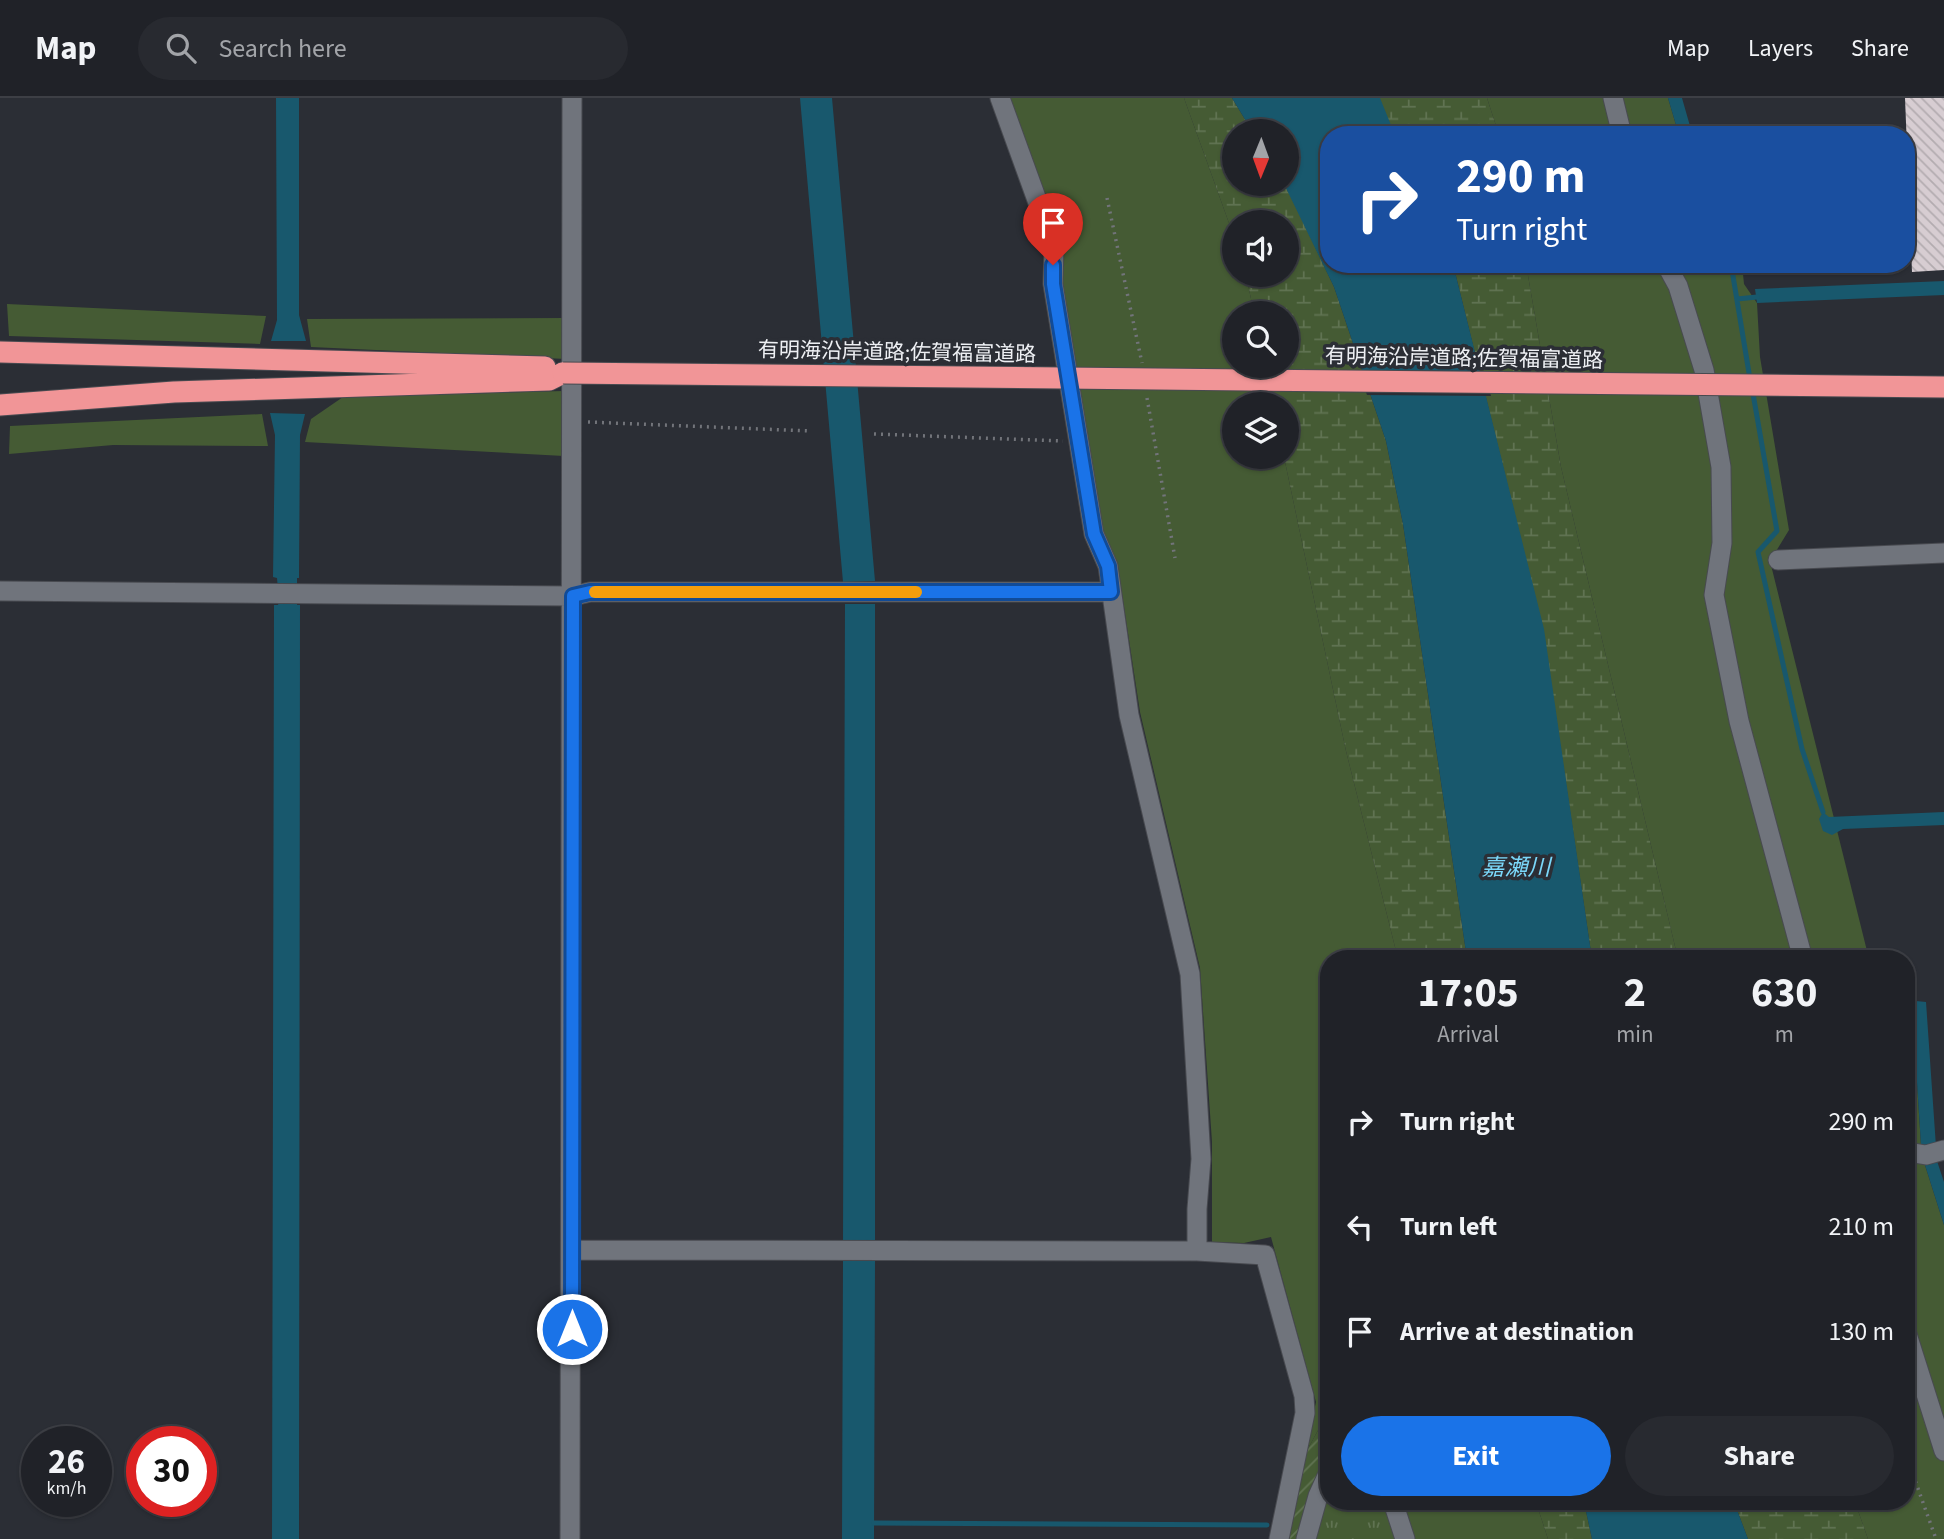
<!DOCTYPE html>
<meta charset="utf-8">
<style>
:root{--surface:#202228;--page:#282a30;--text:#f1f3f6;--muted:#a2a4a8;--line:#3d3f45;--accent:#1a73e8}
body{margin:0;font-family:"Source Sans 3","Noto Sans JP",sans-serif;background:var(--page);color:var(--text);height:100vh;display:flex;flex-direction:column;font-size:26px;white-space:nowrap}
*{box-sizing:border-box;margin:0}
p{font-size:23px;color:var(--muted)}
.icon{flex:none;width:38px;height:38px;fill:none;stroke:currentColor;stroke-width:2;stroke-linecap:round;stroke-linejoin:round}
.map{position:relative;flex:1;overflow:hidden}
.details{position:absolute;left:1320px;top:852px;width:595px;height:560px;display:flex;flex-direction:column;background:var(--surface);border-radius:28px;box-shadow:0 2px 5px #0004,0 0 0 2px var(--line)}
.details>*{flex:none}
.top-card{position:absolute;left:1320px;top:28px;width:595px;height:147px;border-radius:28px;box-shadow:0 2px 5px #0004,0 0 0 2px var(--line);background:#1a4fa0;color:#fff;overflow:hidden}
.needle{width:46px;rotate:181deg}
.tools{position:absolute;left:1222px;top:21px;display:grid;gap:14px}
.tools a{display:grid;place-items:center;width:77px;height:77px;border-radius:50%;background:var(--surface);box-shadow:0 2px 5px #0004,0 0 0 2px var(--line);font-size:35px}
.speed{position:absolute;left:21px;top:1328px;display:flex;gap:14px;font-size:35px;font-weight:700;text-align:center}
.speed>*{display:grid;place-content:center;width:91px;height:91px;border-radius:50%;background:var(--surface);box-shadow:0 2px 5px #0004,0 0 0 2px var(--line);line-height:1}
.speed small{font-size:18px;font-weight:400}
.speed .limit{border:10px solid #d22;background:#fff;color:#111}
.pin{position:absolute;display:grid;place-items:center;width:60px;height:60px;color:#fff;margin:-72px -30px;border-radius:50% 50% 50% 0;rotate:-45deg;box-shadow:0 0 7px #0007}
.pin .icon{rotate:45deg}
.me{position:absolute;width:77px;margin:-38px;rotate:0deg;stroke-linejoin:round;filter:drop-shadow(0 0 5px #0008)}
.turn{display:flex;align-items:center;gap:24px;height:147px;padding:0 21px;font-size:32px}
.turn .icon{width:91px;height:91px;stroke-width:2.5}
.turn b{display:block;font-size:49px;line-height:60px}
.eta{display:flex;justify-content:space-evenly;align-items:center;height:119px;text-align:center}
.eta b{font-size:42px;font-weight:700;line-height:49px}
.primary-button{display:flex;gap:14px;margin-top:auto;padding:14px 21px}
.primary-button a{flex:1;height:80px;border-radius:42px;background:var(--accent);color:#fff;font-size:28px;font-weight:700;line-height:80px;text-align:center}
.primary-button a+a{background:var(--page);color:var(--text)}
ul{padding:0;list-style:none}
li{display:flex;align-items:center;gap:21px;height:105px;padding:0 21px}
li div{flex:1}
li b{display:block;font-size:26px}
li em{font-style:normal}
header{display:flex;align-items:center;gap:42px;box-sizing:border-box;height:98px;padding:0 35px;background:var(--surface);border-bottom:2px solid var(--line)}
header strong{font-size:33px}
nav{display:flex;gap:38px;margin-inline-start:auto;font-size:24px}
.search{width:490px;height:63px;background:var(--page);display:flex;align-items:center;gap:18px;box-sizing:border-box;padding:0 24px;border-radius:38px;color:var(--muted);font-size:26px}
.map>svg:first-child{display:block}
.grass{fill:#455b34}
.wetland{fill:url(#wetland-marsh)}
.park{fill:url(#park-tufts)}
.garden{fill:url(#garden-furrows)}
.water{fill:#18586d}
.pier{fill:#2b2e35}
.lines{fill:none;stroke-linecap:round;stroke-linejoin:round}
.stream{stroke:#18586d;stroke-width:5}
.building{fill:url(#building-back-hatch)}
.minor-casing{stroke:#484a50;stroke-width:21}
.tertiary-casing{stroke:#484a50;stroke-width:21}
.motorway-casing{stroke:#484a50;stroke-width:23}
.path{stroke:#72747a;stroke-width:3.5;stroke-dasharray:2 5;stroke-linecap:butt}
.minor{stroke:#70747c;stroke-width:19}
.tertiary{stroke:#70747c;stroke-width:19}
.motorway{stroke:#f19597;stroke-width:21}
.motorway-bridge-casing{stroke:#484a50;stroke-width:23;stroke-linecap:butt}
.motorway-bridge{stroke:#f19597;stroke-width:21}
.route-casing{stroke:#114b97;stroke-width:18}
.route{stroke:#1a73e8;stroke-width:12}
.slow{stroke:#f59e0b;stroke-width:12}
.labels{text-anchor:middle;stroke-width:7;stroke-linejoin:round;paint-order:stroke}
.street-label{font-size:21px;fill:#eef0f4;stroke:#2b2e35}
.water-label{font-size:23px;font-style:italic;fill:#7bd8fa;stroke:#2b2e35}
</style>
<header>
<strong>Map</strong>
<div class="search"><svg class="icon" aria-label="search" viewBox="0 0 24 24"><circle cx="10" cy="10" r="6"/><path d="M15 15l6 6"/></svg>Search here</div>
<nav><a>Map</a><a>Layers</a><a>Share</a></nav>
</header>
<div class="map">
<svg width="1944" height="1441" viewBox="0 0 1944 1441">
<defs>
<pattern id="wetland-marsh" width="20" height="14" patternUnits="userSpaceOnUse" patternTransform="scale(1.75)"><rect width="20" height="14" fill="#455b34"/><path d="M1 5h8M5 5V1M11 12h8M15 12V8" fill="none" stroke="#607352"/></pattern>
<pattern id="park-tufts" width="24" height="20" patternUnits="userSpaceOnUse" patternTransform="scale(1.75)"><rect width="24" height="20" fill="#455b34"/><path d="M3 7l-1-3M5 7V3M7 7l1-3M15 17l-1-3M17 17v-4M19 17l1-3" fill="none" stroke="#607352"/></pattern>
<pattern id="garden-furrows" width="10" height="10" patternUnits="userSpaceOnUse" patternTransform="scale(1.75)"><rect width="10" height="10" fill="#455b34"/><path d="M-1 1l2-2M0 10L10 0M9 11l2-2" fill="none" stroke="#607352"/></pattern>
<pattern id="building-back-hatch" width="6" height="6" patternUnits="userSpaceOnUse" patternTransform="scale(1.75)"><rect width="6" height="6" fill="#d7cdd2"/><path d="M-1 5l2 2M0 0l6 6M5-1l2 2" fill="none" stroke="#b3acb0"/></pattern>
</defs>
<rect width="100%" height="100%" fill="#2b2e35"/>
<path class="grass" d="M1009,0H1184L1234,139V177H1246L1254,215H1234V268H1265L1273,306H1234V359H1284L1346,653L1398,861H1328V1314L1304,1358L1316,1304L1271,1139L1244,1145L1212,1144V1044L1200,870L1140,614L1117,463L1101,436L1060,191Z
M1487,0H1668L1679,37H1499Z
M1526,166H1742L1744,186L1757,205L1760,259L1789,432L1770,463L1869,861H1678L1561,369Z
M7,206L266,218L260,246L9,238Z
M567,220L566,261L311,249L307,221Z
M563,293L564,358L305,344L311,321L343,299Z
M262,316L268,348L113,347L9,356L10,328Z
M1906,916L1913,922L1921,1047L1924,1064L1944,1127V1441H1868L1855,1404H1906Z
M1328,1400V1404H1536L1548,1441H1313Z"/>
<path class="wetland" d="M1184,0H1232L1252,33H1234V86H1284L1290,96L1334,189L1386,343L1403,426L1467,861H1398L1346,653L1284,359H1286V306H1273L1265,268H1286V215H1254L1246,177H1286V124H1234V139Z
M1369,0H1487L1499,37H1395Z
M1453,166H1526L1561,369L1678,861H1592L1543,531Z
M1536,1404H1584L1592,1441H1548Z
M1734,1404H1855L1868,1441H1748Z"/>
<path class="park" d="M1328,1400V1404H1374L1387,1441H1313Z"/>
<path class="garden" d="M1328,1314V1359L1312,1393L1298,1441H1286L1304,1358Z"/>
<path class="water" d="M276,0H299V217L306,243H271L277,222Z
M800,0H832L875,483L843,484Z
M1232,0H1380L1395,37H1328V166H1453L1544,531L1592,861H1467L1403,426L1386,343L1334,189L1284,86H1286V33H1252Z
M1668,0H1682L1690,28L1688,37H1679Z
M1944,183V197L1757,205L1755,191Z
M270,315L305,316L300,337L299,480H297V507H300L299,1441H272L274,507H278L279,504L277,480L273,479L275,337Z
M845,506H875V1143H843Z
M1823,714L1829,719L1944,714V727L1843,731L1832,737L1823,733L1819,721Z
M1906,902L1926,904L1937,1063L1944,1084V1127L1924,1064L1921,1047L1913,922L1906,916Z
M843,1163H875L874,1441H842Z
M1584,1404H1734L1748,1441H1592Z"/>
<path class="pier" d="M1358,272L1485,273L1491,298L1367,297Z"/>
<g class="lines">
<path class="stream" d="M1731,166L1750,281
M1737,201L1757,199
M1752,290L1777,433L1758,454L1802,651L1823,714
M874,1425L1267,1427"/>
</g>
<path class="building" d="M1905,0H1944V172L1912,174Z"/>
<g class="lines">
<defs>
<path id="minor" d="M1000,0L1054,149L1053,186L1094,436L1108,468L1129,617L1190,876L1201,1061L1197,1111V1153
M1613,0L1622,37
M1666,166L1678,188L1704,272L1721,369L1722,445L1714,497L1739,623L1803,861
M1778,462L1944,455
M0,493L573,498L590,494H1111
M1906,1049L1908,1054L1926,1057L1944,1052
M572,1152L1197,1153L1265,1157L1304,1298L1305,1315L1279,1441
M1906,1233L1944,1353
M570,1441L572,0"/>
<path id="tertiary" d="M1393,1404L1405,1441
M1306,1441L1318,1398L1328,1376"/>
<path id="motorway" d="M0,254L545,269
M0,307L174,294L549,282L563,275"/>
</defs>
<use href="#minor" class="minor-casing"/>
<use href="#tertiary" class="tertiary-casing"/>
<use href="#motorway" class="motorway-casing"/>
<path class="path" d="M1107,100L1142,265
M1147,300L1175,460
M588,324L810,333
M874,336L1063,343
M1906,1357L1936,1441"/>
<use href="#minor" class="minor"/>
<use href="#tertiary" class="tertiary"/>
<use href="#motorway" class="motorway"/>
<defs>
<path id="motorway-bridge" d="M563,275L1944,289"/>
</defs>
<use href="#motorway-bridge" class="motorway-bridge-casing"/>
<use href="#motorway-bridge" class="motorway-bridge"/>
</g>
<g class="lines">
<defs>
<path id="route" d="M572,1231L573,498L590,494H1111L1108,468L1094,436L1053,186V167"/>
</defs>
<use href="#route" class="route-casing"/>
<use href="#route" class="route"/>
<path class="slow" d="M595,494H916"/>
</g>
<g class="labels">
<g class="street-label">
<text transform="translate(897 254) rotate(1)" y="7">有明海沿岸道路;佐賀福富道路</text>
<text transform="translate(1464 260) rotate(1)" y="7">有明海沿岸道路;佐賀福富道路</text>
</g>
<g class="water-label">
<text x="1516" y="777">嘉瀬川</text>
</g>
</g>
</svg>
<div class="tools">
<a><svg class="needle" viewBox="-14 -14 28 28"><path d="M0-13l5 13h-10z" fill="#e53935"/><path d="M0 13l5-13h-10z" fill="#a2a4a8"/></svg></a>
<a><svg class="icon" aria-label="sound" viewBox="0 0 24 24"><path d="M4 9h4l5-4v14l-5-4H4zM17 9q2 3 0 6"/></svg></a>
<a><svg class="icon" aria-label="search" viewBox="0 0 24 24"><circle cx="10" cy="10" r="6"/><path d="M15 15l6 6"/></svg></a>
<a><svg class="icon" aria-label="layers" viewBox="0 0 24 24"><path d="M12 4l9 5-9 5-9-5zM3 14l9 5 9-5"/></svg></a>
</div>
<div class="speed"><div>26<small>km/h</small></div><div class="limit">30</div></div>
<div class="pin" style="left:1053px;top:167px;background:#d93025"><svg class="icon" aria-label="arrive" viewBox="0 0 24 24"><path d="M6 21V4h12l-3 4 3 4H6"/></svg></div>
<svg class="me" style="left:572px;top:1231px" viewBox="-20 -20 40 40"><circle r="17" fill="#1a73e8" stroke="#fff" stroke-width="3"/><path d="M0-11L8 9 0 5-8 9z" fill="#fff"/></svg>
<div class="top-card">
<div class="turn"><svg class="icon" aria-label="right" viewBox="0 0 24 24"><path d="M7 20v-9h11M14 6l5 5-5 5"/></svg><div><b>290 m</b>Turn right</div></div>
</div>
<section class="details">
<div class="eta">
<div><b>17:05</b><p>Arrival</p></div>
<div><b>2</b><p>min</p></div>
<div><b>630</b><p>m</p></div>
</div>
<ul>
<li><svg class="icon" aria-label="right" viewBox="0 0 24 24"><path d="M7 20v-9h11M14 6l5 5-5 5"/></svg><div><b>Turn right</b></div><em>290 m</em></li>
<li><svg class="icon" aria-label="left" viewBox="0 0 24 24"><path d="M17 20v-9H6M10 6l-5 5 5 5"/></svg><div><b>Turn left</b></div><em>210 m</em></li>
<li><svg class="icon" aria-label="arrive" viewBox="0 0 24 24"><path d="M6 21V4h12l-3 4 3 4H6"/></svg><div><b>Arrive at destination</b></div><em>130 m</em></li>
</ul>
<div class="primary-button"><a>Exit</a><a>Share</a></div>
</section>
</div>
